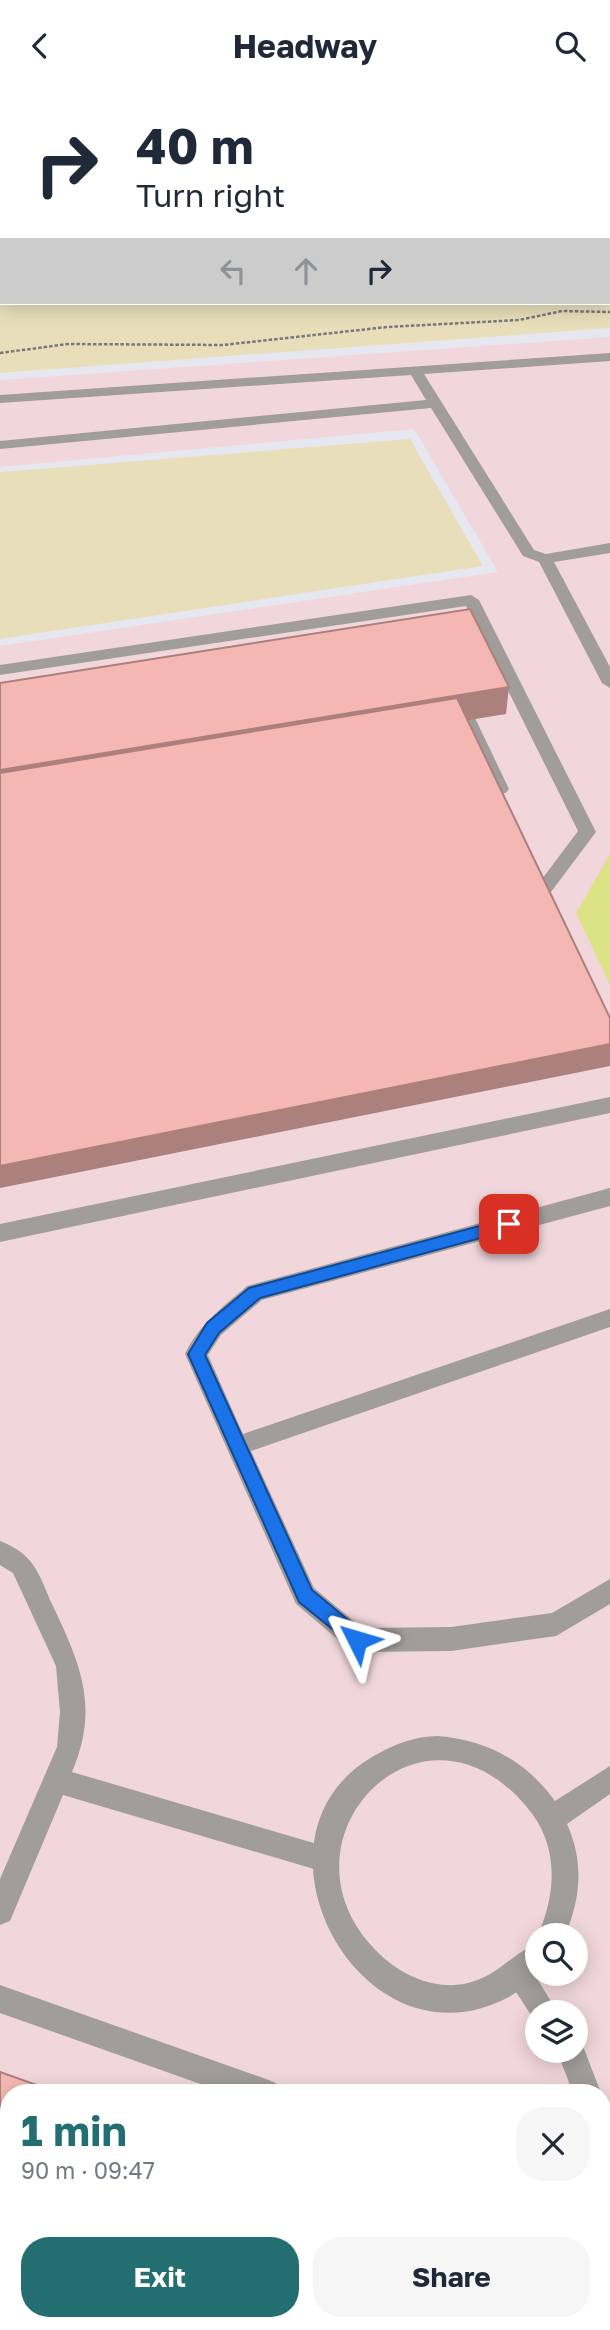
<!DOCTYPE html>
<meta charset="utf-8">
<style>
:root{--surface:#fff;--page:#f6f6f7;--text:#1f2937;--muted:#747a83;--accent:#226e70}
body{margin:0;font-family:"Golos Text",sans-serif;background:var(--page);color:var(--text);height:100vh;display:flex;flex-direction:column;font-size:26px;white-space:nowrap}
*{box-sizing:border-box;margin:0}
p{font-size:23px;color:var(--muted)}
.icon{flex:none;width:38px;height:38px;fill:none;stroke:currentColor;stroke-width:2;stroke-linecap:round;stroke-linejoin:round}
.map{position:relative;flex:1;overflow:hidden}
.drawer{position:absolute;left:0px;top:1993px;width:611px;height:247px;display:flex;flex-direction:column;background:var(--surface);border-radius:28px 28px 0 0;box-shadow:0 4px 18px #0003}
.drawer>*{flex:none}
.banner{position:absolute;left:0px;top:0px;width:611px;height:214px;box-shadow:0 4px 18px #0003;background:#fff;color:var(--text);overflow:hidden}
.controls{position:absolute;left:525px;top:1832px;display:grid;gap:14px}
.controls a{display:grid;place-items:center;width:63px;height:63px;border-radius:50%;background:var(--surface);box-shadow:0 4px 18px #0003;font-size:35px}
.pin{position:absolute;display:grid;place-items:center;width:60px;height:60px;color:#fff;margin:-30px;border-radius:14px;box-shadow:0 4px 10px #0006}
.me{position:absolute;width:77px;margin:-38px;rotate:310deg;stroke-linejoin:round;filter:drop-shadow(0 0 5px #0008)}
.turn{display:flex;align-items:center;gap:24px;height:147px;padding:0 21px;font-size:32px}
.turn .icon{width:91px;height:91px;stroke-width:2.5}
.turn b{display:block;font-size:49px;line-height:60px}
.lanes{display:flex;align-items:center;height:66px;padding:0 21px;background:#0003;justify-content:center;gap:35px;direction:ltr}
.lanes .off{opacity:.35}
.round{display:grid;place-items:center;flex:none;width:74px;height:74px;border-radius:28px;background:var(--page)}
.summary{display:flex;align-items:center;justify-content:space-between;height:119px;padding:0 21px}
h1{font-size:42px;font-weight:700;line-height:52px;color:var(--accent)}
.action{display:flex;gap:14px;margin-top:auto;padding:14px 21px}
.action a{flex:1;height:80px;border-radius:28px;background:var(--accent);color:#fff;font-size:28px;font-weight:700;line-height:80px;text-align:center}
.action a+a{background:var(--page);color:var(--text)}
header{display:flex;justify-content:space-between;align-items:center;height:91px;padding:0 21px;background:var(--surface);font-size:32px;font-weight:700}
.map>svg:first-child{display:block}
.industrial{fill:#f1d7dc;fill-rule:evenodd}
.green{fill:#dce385}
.sand{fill:#e8dfba}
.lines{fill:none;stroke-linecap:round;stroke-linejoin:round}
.path{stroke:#77777d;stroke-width:2.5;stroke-dasharray:3.5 2;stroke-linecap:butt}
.service{fill:#a19d9b;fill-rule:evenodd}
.minor{fill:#a19d9b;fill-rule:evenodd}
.motorway{fill:#524946;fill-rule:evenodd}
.shaded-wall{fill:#ac807c}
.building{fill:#f5b7b1;stroke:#ac807c;stroke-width:2}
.route{fill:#1a73e8;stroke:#114b97;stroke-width:2}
</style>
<header><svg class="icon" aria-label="back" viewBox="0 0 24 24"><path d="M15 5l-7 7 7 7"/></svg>Headway<svg class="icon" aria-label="search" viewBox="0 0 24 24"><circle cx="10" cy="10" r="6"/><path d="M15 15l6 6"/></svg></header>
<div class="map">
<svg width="610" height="2239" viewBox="0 0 610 2239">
<rect width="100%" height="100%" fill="#e7e7f1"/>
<path class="industrial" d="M610,246V2239H0V555L498,481L414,338L0,376V289ZM537,1844H576V1883H537ZM537,1922H576V1960H537ZM9,2002H602V2231H9Z"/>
<path class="green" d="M610,763V894L576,822Z"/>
<path class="sand" d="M610,86V237L0,282V149L2,212H609Z
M410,348L483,475L0,548V381Z"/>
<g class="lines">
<path class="path" d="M0,262L68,253L223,254L387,236L519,229L562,220L610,221"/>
<path class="service" d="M610,262V270L424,283L534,459L546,463L610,452V462L554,471L610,576V597L602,592L539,471L523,465L431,317L0,358V350L426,309L411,284L0,312V304Z
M471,504L479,509L596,741L551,801L545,802L536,796L578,740L466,515L0,584V574Z
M456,599L464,604L509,698L506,702H494L491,698L448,604Z
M610,1006V1022L0,1151V1133Z
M610,1097V1115L262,1209L221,1244L208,1264L243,1343L610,1218V1236L251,1360L314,1497L362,1537L451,1536L552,1522L610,1488V1513L556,1545L451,1560L357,1561L348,1557L296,1513L185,1263C199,1233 223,1216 247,1195Z
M0,1450C34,1463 38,1481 52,1513C80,1572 100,1616 72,1681L324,1755L333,1759L337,1768L333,1777L324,1781L63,1704L10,1830L0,1834V1788L57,1656L60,1621L56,1575L13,1482L0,1474Z
M520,1872L530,1876L558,1922H537V1933L506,1886L510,1876Z
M0,1894L266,1988L276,1992L280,2002H226L0,1922Z
M576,1948L581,1950L601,2002H573L557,1960H576Z
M602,2106L610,2108V2138L602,2136Z"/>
<path class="minor" d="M438,1645C487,1649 526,1670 555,1710L610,1675V1703L567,1733C584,1771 581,1807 565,1844H538C557,1800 559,1753 526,1715C416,1586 261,1760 385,1868C406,1886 436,1898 464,1893C498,1886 509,1864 537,1853L539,1883C529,1890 520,1900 509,1906C361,1985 234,1747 372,1666C392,1654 415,1645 438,1645Z"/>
<path class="motorway" d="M202,0H235L200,2Z
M0,18H2V24H0Z
M609,63H610V71H609Z
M2,122V130L0,131V123Z"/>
</g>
<path class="shaded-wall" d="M509,596L506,623L0,706V679Z
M610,953V975L0,1097V1075Z"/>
<path class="building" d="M470,518L509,596L0,679V592Z
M457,607L610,927V953L0,1075V682Z
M0,1981L59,2002H9V2231H602V2195L610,2198V2239H0Z"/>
<path class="route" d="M509,1127L517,1133L514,1138L260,1207L219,1242L205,1264L312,1499L364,1542L367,1549L364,1555L357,1558L299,1511L188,1263L207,1232L249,1197Z"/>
</svg>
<div class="controls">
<a><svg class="icon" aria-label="search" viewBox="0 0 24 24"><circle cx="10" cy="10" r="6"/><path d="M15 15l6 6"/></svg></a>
<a><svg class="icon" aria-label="layers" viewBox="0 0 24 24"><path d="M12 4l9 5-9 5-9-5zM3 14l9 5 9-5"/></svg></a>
</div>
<div class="pin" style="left:509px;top:1133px;background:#d93025"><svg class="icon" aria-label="arrive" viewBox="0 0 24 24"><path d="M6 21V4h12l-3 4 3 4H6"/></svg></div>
<svg class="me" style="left:357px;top:1549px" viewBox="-20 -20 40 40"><path d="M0-17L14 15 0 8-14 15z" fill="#1a73e8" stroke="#fff" stroke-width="4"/></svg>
<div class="banner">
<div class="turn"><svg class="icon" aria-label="right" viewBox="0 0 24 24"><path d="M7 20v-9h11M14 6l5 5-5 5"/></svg><div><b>40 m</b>Turn right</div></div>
<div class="lanes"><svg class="icon off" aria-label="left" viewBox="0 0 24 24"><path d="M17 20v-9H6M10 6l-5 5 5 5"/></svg><svg class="icon off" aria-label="ahead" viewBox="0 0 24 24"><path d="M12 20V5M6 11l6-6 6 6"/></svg><svg class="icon" aria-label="right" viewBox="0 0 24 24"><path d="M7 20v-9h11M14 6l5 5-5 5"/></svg></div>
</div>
<section class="drawer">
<div class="summary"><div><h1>1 min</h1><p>90 m · 09:47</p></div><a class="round"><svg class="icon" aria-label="close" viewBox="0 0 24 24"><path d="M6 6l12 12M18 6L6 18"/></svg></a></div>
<div class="action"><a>Exit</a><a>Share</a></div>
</section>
</div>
